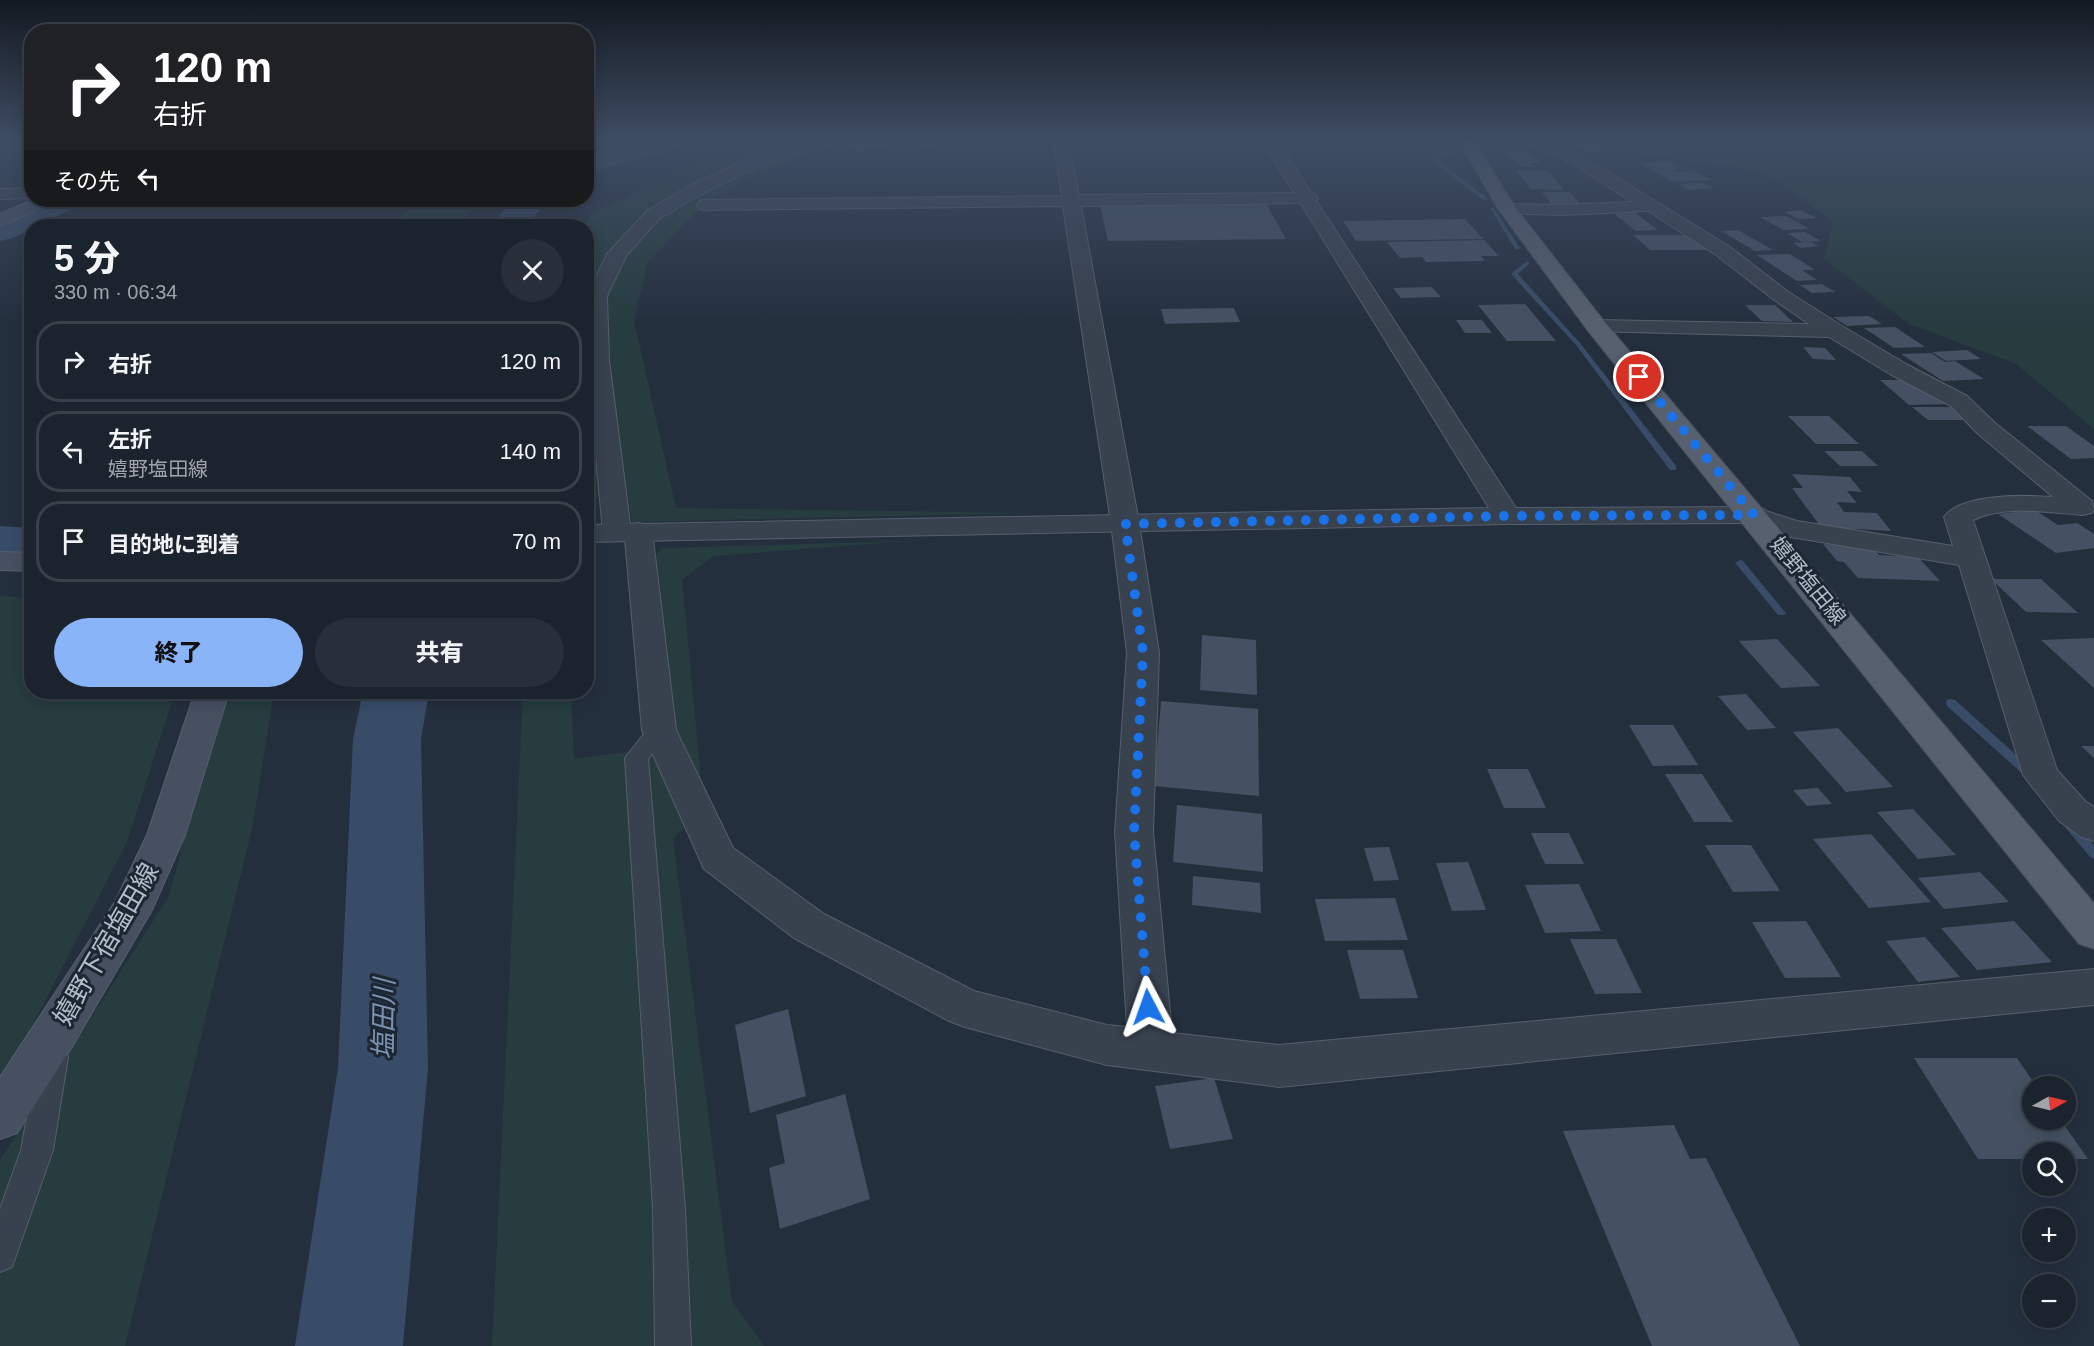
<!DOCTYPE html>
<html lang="ja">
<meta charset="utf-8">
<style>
:root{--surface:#1b232e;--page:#282f3a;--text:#f1f3f6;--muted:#a0a4aa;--line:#39404a;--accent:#8ab4f8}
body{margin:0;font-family:Helvetica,"Noto Sans JP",sans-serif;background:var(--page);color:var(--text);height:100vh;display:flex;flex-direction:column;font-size:22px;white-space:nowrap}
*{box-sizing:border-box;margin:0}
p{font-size:20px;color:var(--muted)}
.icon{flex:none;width:33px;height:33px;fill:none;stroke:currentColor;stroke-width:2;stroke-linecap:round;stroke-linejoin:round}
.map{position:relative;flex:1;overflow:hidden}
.sheet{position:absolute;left:24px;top:219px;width:570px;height:480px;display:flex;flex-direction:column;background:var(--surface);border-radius:24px;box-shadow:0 3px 15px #0003,0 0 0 2px var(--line)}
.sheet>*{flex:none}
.banner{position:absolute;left:24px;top:24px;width:570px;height:183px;border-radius:24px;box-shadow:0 3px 15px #0003,0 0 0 2px var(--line);background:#202124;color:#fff;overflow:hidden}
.needle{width:39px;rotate:82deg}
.buttons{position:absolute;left:2022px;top:1076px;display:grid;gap:12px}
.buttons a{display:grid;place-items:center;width:54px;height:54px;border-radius:50%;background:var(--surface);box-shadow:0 3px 15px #0003,0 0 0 2px var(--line);font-size:30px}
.pin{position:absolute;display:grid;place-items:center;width:51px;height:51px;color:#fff;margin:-26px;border:3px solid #fff;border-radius:50%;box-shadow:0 2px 6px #0007}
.me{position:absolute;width:66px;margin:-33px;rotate:356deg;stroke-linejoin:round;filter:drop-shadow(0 0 4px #0008)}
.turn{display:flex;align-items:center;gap:21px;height:126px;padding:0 30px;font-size:27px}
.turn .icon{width:78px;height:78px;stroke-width:2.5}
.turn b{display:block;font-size:42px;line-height:51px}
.then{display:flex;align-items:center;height:57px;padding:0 30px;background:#0003;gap:12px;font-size:22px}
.round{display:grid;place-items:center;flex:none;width:63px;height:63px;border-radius:32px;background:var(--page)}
.overview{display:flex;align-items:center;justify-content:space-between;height:102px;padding:0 30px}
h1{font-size:36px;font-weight:800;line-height:45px}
.primary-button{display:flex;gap:12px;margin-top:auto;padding:12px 30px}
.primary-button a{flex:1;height:69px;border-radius:36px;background:var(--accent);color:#111;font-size:24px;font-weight:800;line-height:69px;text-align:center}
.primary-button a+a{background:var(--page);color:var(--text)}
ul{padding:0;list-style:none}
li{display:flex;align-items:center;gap:18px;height:81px;margin:0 12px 9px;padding:0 18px;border:3px solid var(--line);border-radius:24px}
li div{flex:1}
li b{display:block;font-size:22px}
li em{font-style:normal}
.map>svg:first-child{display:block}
.green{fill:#263c3f}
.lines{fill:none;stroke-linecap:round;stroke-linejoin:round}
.stream{fill:#394c67;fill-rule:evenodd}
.river{fill:#394c67;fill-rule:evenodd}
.building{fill:#455162}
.service-casing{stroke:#565f6c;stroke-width:2}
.minor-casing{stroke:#565f6c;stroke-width:2}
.tertiary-casing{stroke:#565f6c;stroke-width:2}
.secondary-casing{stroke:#565f6c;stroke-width:2}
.primary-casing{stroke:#414a57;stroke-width:2}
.service{fill:#38414e;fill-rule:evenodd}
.minor{fill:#38414e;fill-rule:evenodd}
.tertiary{fill:#38414e;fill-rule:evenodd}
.secondary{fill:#465061;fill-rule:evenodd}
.primary{fill:#56606e;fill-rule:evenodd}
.route{stroke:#1a73e8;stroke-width:10;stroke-dasharray:0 18}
.labels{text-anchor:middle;stroke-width:6;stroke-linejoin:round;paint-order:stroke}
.street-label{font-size:21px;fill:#b4bcc9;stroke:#1d2633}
.near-street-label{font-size:26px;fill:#b4bcc9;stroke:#1d2633}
.near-water-label{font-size:27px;font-style:italic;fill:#7c92b1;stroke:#1d2633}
</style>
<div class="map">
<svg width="2094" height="1346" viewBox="0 0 2094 1346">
<rect width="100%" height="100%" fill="#242f3e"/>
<path class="green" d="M0,139H31V150H0Z
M768,139H858L838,143L749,177L702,206L648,262L634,320L676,508L1030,513L632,522L627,493L587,499L586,226H582L593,214L699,160Z
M1599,139H2094V429L2016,364L1909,324L1824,259L1833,221L1764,171L1644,155Z
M419,200H485L474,208L459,226H391Z
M909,541L714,556L682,579L704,810L673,838L732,1301L764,1346H492L523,692H571L574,759L668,746L645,571L661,548Z
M0,596L31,598L32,692H175L127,842L29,1032L0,1074Z
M224,692H274L252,829L125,1346H0V1160L169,896Z"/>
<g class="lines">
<path class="stream" d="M1423,139H1427L1443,164L1487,198V200H1483L1439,166Z
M1490,208H1494L1520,248L1519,249H1515Z
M1527,261L1529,262V264L1518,274L1580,343L1676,466V470H1670L1576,345L1512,275V273Z
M1740,560L1743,561L1784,611L1786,613L1784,615H1778L1737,565L1735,563Z
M1951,699L1955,700L2033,770L2035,773L2033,776H2025L1947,706L1946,703L1947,700Z
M2070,821L2074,822L2094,845V859L2090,857L2066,828L2064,825L2066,822Z"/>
<path class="river" d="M643,139H691L686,145L586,174V154Z
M38,200H81L76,207L13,238L0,241V217Z
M510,200H548L526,226H492Z
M0,526L32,528V562L0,560Z
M363,692H429L421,739L428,1068L403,1346H295L338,1068L353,739Z"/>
</g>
<path class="building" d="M875,139H902L908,141L858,152L844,145Z
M905,139H966V140L926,148Z
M1562,139H1585L1611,151L1588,152L1580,148L1588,146L1576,147Z
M1436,149H1447L1452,156H1440Z
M1501,149H1514L1519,153H1530L1541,163H1530L1535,167H1522Z
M1668,161L1684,169H1674L1678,172L1695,171L1711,180L1674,182L1638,163Z
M1516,170L1548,171L1564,190L1531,189Z
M1703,183L1714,188L1688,190L1679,184Z
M1542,192H1570L1582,206H1553Z
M1266,203L1286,239L1108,241L1100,205Z
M1801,210L1816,218L1799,219L1784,212Z
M1633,211L1658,230L1636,231L1612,212Z
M1786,216L1810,229L1783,230L1760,217Z
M1465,219L1483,239L1356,241L1343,221Z
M1738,230L1773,250L1755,251L1721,231Z
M1805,232L1821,241L1802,242L1787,233Z
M1633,235H1689L1708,250H1650Z
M1484,240L1499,256H1481L1485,261L1426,262L1422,257L1400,258L1387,242Z
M1811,242L1818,246L1801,248L1793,243Z
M1790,254L1815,270H1802L1817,280L1797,281L1757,255Z
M1822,284L1835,292L1812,293L1800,285Z
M1432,287L1441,297L1401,298L1393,288Z
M1525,304L1556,341H1507L1478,305Z
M1745,305H1775L1793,322L1762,321Z
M1234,308L1240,322L1165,324L1161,309Z
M1869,316L1882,324L1847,326L1833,317Z
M1456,320H1482L1492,333H1465Z
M1895,327L1925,347L1894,348L1864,328Z
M1803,347L1825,348L1836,360L1813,359Z
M1967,350L1981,359L1946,361L1932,352Z
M1931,353L1945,362L1955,361L1984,379L1943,381L1901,354Z
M1880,380H1912L1933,396H1940L1950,404L1909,405Z
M1912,407H1950L1966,420H1928Z
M1788,416H1829L1859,444H1816Z
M2027,426H2066L2094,446V458L2071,459Z
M1824,451H1862L1878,466H1840Z
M1792,474L1850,477L1862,492L1847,491L1857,503L1837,502L1844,512L1877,513L1891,531L1821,527L1792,488H1803Z
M2035,510L2058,525L2077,523L2094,534V548L2056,553L1998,514Z
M1823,544L1871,546L1879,555L1918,557L1940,581L1858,578L1844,562L1837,561Z
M1991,579H2041L2078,613L2026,612Z
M1202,635L1256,640L1257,695L1200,690Z
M2094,638V688L2041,640Z
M1777,639L1820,686L1781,688L1739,641Z
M1746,694L1776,728L1747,730L1718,696Z
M1161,701L1258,709L1259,796L1154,786Z
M1629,725H1673L1698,765L1653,766Z
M1838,728L1893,787L1846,792L1793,732Z
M2081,746H2094V758Z
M1487,769H1528L1546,808H1504Z
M1665,774H1702L1733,822H1694Z
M1818,788L1832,804L1807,806L1793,790Z
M1177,805L1262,814L1263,872L1173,862Z
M1913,809L1956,855L1918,859L1877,812Z
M1531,833H1569L1584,864H1545Z
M1871,834L1931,902L1869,908L1813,839Z
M1705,845H1751L1780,891L1733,892Z
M1389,847L1399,880L1374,881L1364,848Z
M1468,862L1486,910L1452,911L1436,863Z
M1980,872L2009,902L1944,909L1918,878Z
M1193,876L1260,883L1261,913L1192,905Z
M1579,884L1601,931L1545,933L1525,885Z
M1395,898L1408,940L1325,941L1315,899Z
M1806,921L1841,977L1785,978L1752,922Z
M2014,921L2052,962L1977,970L1941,928Z
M1925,937L1960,977L1918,982L1886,941Z
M1570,939H1616L1642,993L1595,994Z
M1347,950H1403L1418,998L1360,999Z
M788,1009L806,1096L750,1113L735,1025Z
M1914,1058H2017L2036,1086H2032V1119H2060L2088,1159H2066V1152H2032V1159H1978Z
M1214,1078L1233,1139L1170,1149L1155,1086Z
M845,1094L870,1199L780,1229L769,1168L785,1163L776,1115Z
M1674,1125L1690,1159L1706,1158L1800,1346H1652L1563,1131Z"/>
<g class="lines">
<defs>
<path id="service" d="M659,722L667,725L670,730L648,759L685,1208L691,1346H655L653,1208L625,758L651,725Z
M53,1044L63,1048L68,1057L53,1150L12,1267L0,1272V1209L21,1150L38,1057L43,1048Z"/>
<path id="minor" d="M819,139H842L839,142L754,168L701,194L659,219L626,256L607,296L609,360L630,524L638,523L648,525L652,531L676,730L733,848L824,914L974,991L1107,1025L1127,1027L1115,832L1127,653L1111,523L1063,206L706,210L700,209L697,205L700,201L706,200L1062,196L1053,139H1068L1079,195L1309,193L1315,194L1318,198L1315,202L1309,203L1081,206L1139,523L1159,653L1153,832L1172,1033L1279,1045L2094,969V1005L1279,1087L1107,1065L965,1027L949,1021L794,938L704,869L642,730L625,539L617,540L607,538L603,532L587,360V296L607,254L647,211L689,186L742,162Z
M1522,139H1542L1582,156L1730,247L1787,291L1842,326L1906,364L1967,396L1995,423L2092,501L2094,510L2092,513L2082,515C2047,512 2005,505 1973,520L2057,770L2085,801L2094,807V841L2081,837L2059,821L2023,775L1959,565L1791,537L1744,521L1740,515L1744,509L1754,507L1797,521L1953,546L1944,517C1961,493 2026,495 2053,497L1977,433L1951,406L1890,374L1829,337L1588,331L1585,326L1588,321L1596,320L1809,324L1773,299L1716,255L1648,211L1560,215L1501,213L1498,209L1501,205L1507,204L1560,205L1632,202L1570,162L1525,142Z
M32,188V198L0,199V189Z"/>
<path id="tertiary" d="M1261,139H1276L1516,508L1754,507L1764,509L1768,515L1764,521L1754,523L1508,524L586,542V525L1489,508Z"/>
<path id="secondary" d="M32,200H54L51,204L0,226V214Z
M0,552L32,553V571L0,570Z
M195,692H229L185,835L152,910L73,1045L17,1133L0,1139V1077L115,902L147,835Z"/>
<path id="primary" d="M1458,139H1473L1515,207L1604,321L2094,903V949L2079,944L1588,331L1498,209Z"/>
</defs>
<use href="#service" class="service-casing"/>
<use href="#minor" class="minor-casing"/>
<use href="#tertiary" class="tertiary-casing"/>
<use href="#secondary" class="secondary-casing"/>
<use href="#primary" class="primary-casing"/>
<use href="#service" class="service"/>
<use href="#minor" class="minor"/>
<use href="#tertiary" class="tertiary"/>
<use href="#secondary" class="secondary"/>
<use href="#primary" class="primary"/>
</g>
<linearGradient id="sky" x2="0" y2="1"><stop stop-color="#141a22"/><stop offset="0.43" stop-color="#3f4d63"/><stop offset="1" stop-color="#3f4d63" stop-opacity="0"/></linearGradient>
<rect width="2094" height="327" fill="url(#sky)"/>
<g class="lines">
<path class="route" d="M1148,1007L1134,832L1143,653L1125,524L1508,516L1754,515L1639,377"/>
</g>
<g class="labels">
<g class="street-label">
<text transform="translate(1808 581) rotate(51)" y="7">嬉野塩田線</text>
</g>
<g class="near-street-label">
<text transform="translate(106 944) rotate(-60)" y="9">嬉野下宿塩田線</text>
</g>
<g class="near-water-label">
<text transform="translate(384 1019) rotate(-89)" y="9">塩田川</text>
</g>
</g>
</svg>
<div class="buttons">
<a><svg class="needle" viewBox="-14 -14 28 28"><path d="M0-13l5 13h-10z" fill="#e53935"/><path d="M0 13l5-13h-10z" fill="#a0a4aa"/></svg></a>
<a><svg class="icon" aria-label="search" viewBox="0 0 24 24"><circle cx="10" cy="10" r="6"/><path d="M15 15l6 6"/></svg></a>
<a>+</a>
<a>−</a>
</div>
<div class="pin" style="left:1639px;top:377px;background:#d93025"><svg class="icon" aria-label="arrive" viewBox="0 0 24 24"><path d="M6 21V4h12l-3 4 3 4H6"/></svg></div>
<svg class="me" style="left:1148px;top:1007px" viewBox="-20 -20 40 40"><path d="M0-17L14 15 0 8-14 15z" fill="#1a73e8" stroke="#fff" stroke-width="4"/></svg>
<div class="banner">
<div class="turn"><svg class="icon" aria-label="right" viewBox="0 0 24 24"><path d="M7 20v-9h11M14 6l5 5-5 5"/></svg><div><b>120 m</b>右折</div></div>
<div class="then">その先<svg class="icon" aria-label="left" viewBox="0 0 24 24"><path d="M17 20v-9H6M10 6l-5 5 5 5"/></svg></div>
</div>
<section class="sheet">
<div class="overview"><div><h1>5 分</h1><p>330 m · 06:34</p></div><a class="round"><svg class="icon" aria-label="close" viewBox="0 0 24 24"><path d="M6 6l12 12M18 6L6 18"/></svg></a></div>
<ul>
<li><svg class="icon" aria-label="right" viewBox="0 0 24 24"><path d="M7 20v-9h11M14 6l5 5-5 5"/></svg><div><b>右折</b></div><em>120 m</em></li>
<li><svg class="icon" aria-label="left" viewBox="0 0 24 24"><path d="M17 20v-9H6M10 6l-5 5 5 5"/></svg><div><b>左折</b><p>嬉野塩田線</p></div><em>140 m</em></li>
<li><svg class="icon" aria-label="arrive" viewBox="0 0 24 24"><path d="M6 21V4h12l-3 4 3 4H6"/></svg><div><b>目的地に到着</b></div><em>70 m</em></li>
</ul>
<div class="primary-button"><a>終了</a><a>共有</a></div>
</section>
</div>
